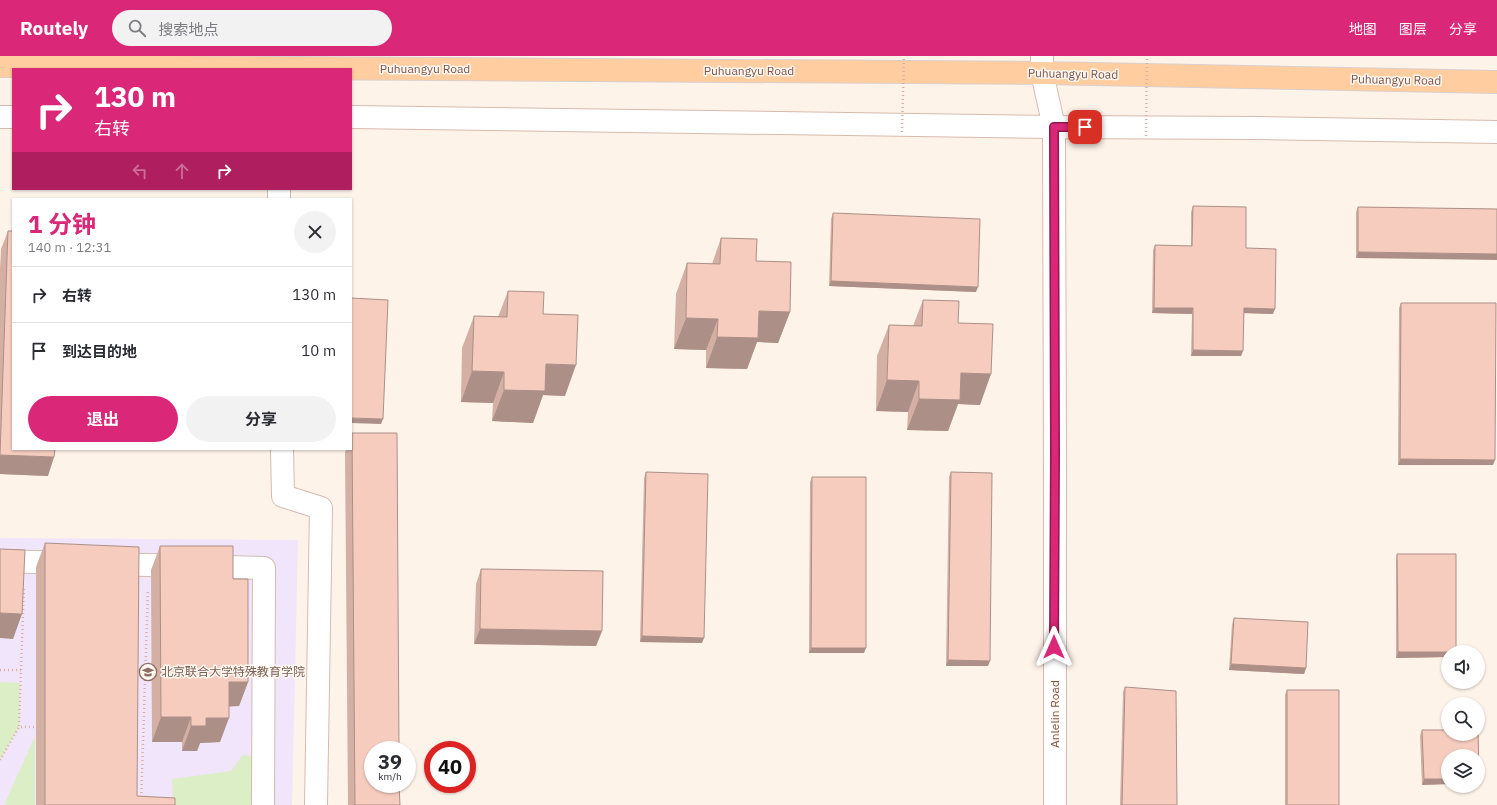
<!DOCTYPE html>
<html lang="zh">
<meta charset="utf-8">
<style>
:root{--surface:#fff;--page:#f2f2f3;--text:#2b2b33;--muted:#7c7c81;--line:#e1e1e2;--accent:#db2777}
body{margin:0;font-family:"IBM Plex Sans","Noto Sans SC",sans-serif;background:var(--page);color:var(--text);height:100vh;display:flex;flex-direction:column;font-size:15px;white-space:nowrap}
*{box-sizing:border-box;margin:0}
p{font-size:13px;color:var(--muted)}
.icon{flex:none;width:22px;height:22px;fill:none;stroke:currentColor;stroke-width:2;stroke-linecap:round;stroke-linejoin:round}
.map{position:relative;flex:1;overflow:hidden}
.details{position:absolute;left:12px;top:142px;width:340px;height:252px;display:flex;flex-direction:column;background:var(--surface);border-radius:0px;box-shadow:0 1px 3px #0004}
.details>*{flex:none}
.guide{position:absolute;left:12px;top:12px;width:340px;height:122px;border-radius:0px;box-shadow:0 1px 3px #0004;background:#db2777;color:#fff;overflow:hidden}
.tools{position:absolute;left:1441px;top:589px;display:grid;gap:8px}
.tools a{display:grid;place-items:center;width:44px;height:44px;border-radius:50%;background:var(--surface);box-shadow:0 1px 3px #0004;font-size:20px}
.speed{position:absolute;left:364px;top:685px;display:flex;gap:8px;font-size:20px;font-weight:700;text-align:center}
.speed>*{display:grid;place-content:center;width:52px;height:52px;border-radius:50%;background:var(--surface);box-shadow:0 1px 3px #0004;line-height:1}
.speed small{font-size:10px;font-weight:400}
.speed .limit{border:6px solid #d22;background:#fff;color:#111}
.pin{position:absolute;display:grid;place-items:center;width:34px;height:34px;color:#fff;margin:-17px;border-radius:8px;box-shadow:0 2px 6px #0006}
.me{position:absolute;width:44px;margin:-22px;rotate:0deg;stroke-linejoin:round;filter:drop-shadow(0 0 3px #0008)}
.turn{display:flex;align-items:center;gap:14px;height:84px;padding:0 16px;font-size:18px}
.turn .icon{width:52px;height:52px;stroke-width:2.5}
.turn b{display:block;font-size:28px;line-height:34px}
.lanes{display:flex;align-items:center;height:38px;padding:0 16px;background:#0003;justify-content:center;gap:20px;direction:ltr}
.lanes .off{opacity:.35}
.round{display:grid;place-items:center;flex:none;width:42px;height:42px;border-radius:21px;background:var(--page)}
.summary{display:flex;align-items:center;justify-content:space-between;height:68px;padding:0 16px}
h1{font-size:24px;font-weight:700;line-height:30px;color:var(--accent)}
.cta{display:flex;gap:8px;margin-top:auto;padding:8px 16px}
.cta a{flex:1;height:46px;border-radius:24px;background:var(--accent);color:#fff;font-size:16px;font-weight:700;line-height:46px;text-align:center}
.cta a+a{background:var(--page);color:var(--text)}
ul{padding:0;list-style:none}
li{display:flex;align-items:center;gap:12px;height:56px;padding:0 16px;border-top:1px solid var(--line)}
li div{flex:1}
li b{display:block;font-size:15px}
li em{font-style:normal}
header{display:flex;align-items:center;gap:24px;box-sizing:border-box;height:56px;padding:0 20px;background:var(--accent);color:#fff}
header strong{font-size:19px}
nav{display:flex;gap:22px;margin-inline-start:auto;font-size:14px}
.search{width:280px;height:36px;background:var(--page);display:flex;align-items:center;gap:10px;box-sizing:border-box;padding:0 14px;border-radius:22px;color:var(--muted);font-size:15px}
.map>svg:first-child{display:block}
.education{fill:#f0e5fb}
.green{fill:#dceec6}
.lines{fill:none;stroke-linecap:round;stroke-linejoin:round}
.street-casing{stroke:#d4bbb0;stroke-width:24}
.secondary-casing{stroke:#d8baad;stroke-width:24}
.primary-casing{stroke:#dacfcc;stroke-width:24}
.path{stroke:#dcafa1;stroke-width:2.5;stroke-dasharray:1 3;stroke-linecap:butt}
.street{stroke:#fff;stroke-width:22}
.secondary{stroke:#fff;stroke-width:22}
.primary{stroke:#ffcd9f;stroke-width:22}
.path-bridge{stroke:#dcafa1;stroke-width:2.5;stroke-dasharray:1 3;stroke-linecap:butt}
.wall{fill:#d4afa4}
.shaded-wall{fill:#ac8f86}
.building{fill:#f6ccbf;stroke:#ac8f86}
.route-casing{stroke:#8e194d;stroke-width:10}
.route{stroke:#db2777;stroke-width:7}
.labels{text-anchor:middle;stroke-width:3;stroke-linejoin:round;paint-order:stroke}
.street-label{font-size:12px;fill:#7c544a;stroke:#fff8f1}
.education-label{font-size:12px;fill:#785e54;stroke:#fff8f1;text-anchor:start}
</style>
<header>
<strong>Routely</strong>
<div class="search"><svg class="icon" aria-label="search" viewBox="0 0 24 24"><circle cx="10" cy="10" r="6"/><path d="M15 15l6 6"/></svg>搜索地点</div>
<nav><a>地图</a><a>图层</a><a>分享</a></nav>
</header>
<div class="map">
<svg width="1497" height="749" viewBox="0 0 1497 749">
<rect width="100%" height="100%" fill="#fef3e9"/>
<path class="education" d="M0,482L298,484L292,749H0Z"/>
<path class="green" d="M0,626L20,627L19,671L0,704Z
M35,680V749H4Z
M243,699L258,701L254,749H173L172,723L231,715Z"/>
<g class="lines">
<defs>
<path id="street" d="M279,133V143
M282,393L283,440L321,452L316,749
M0,505L68,507
M108,508L264,512L263,749"/>
<path id="secondary" d="M1042,0V17L1054,71L1055,412V749
M0,61H13
M351,61L1054,71L1260,72L1497,76"/>
<path id="primary" d="M0,10L1042,17L1497,26"/>
</defs>
<use href="#street" class="street-casing"/>
<use href="#secondary" class="secondary-casing"/>
<use href="#primary" class="primary-casing"/>
<path class="path" d="M0,614H21L19,671
M21,614L24,530
M0,704L19,671H35
M141,749L148,534"/>
<use href="#street" class="street"/>
<use href="#secondary" class="secondary"/>
<use href="#primary" class="primary"/>
<path class="path-bridge" d="M902,76L904,0
M1146,80L1147,0"/>
</g>
<path class="wall" d="M1193,150L1246,192L1273,258L1244,257L1241,300H1191L1192,258L1152,257L1153,194L1155,189L1191,190V156Z
M1358,151L1497,153L1356,202V156Z
M833,157L976,236L829,230L831,163Z
M8,175L48,420L0,418V213L1,193Z
M721,182L756,205L790,256L778,287L757,286L747,313L706,312V294L674,293L676,238L687,207L712,208Z
M508,235L543,258L565,340L543,339L533,367L492,365L493,347L461,346L462,292L474,260L498,261Z
M923,244L958,267L980,349L958,348L948,375L907,374L908,356L876,355L877,300L889,269L913,270Z
M1401,247L1493,409H1398L1399,252Z
M352,377L400,749H348L345,396L347,393H351V381Z
M646,416L702,587L640,586L644,422Z
M951,416L988,610H946L949,421Z
M812,421L864,597H809L810,426Z
M45,487L137,740L175,749H36V511Z
M160,490L233,523L248,626L239,650H229L220,686L200,687L197,695H182V686H152L151,514Z
M1397,498L1448,596V601L1396,602V504Z
M481,513L602,575L596,590L474,588L476,528Z
M1234,562L1306,612L1304,618L1229,614L1232,568Z
M1125,631L1177,749H1120L1123,636Z
M1287,634L1339,749H1285V639Z
M1478,673L1479,722L1478,725V700H1448V728L1422,729L1420,680L1422,674H1448V678H1478Z"/>
<path class="shaded-wall" d="M1358,196L1497,198V204L1356,202Z
M831,225L978,231L976,236L829,230Z
M1154,252H1193L1192,258L1152,257Z
M1244,252L1275,253L1273,258L1242,257Z
M759,255L790,256L778,287L757,286L747,313L706,312L717,281Z
M686,262L718,263L706,294L674,293Z
M1193,294L1243,295L1241,300H1191Z
M546,308L576,309L565,340L543,339L533,367L492,365L504,334Z
M472,315L504,316L493,347L461,346Z
M961,317L991,318L980,349L958,348L948,375L907,374L919,343Z
M887,324L919,325L908,356L876,355Z
M351,362L383,363L381,368L351,367Z
M0,399L54,401L48,420L0,418Z
M1400,403L1495,404L1493,409H1398Z
M0,557L22,558L13,583L0,582Z
M480,573L602,575L596,590L474,588Z
M642,580L704,582L702,587L640,586Z
M811,592H866L864,597H809Z
M1398,596H1448V601L1396,602Z
M948,604L990,605L988,610H946Z
M1231,608L1306,612L1304,618L1229,614Z
M229,626H248L239,650L220,651Z
M161,661H191L182,686H152Z
M206,662H229L220,686L200,687L197,695H182L191,670Z
M1424,723H1448V728L1422,729Z"/>
<path class="building" d="M1193,150L1246,151V192L1276,193L1275,253L1244,252L1243,295L1193,294V252H1154L1155,189L1192,190Z
M1358,151L1497,153V198L1358,196Z
M833,157L980,163L978,231L831,225Z
M8,175H13V393H55L54,401L0,399Z
M721,182L757,183L756,205L791,206L790,256L759,255L758,282L717,281L718,263L686,262L687,207L720,208Z
M508,235L544,236L543,258L578,259L576,309L546,308L545,335L504,334V316L472,315L474,260L507,261Z
M351,242L388,244L383,363L351,362Z
M923,244L959,245L958,267L993,268L991,318L961,317L960,344L919,343V325L887,324L889,269L922,270Z
M1401,247H1496L1495,404L1400,403Z
M352,377H397L399,694H373V728H399L400,749H355Z
M646,416L708,418L704,582L642,580Z
M951,416L992,417L990,605L948,604Z
M812,421H866V592H811Z
M45,487L139,491L137,740L175,742V749H45Z
M160,490H233V523H248V626H229V662H206V670H191V661H161Z
M0,493L25,494L22,558L0,557Z
M1397,498H1456V596H1398Z
M481,513L603,515L602,575L480,573Z
M1234,562L1308,566L1306,612L1231,608Z
M1125,631L1176,635L1177,749H1122Z
M1287,634H1339V749H1287Z
M1478,673L1479,722H1478V700H1448V723H1424L1422,674H1448V678H1478Z"/>
<g class="lines">
<defs>
<path id="route" d="M1054,591L1055,396L1054,71H1085"/>
</defs>
<use href="#route" class="route-casing"/>
<use href="#route" class="route"/>
</g>
<defs>
<symbol id="university-ring" viewBox="-11 -11 22 22"><circle r="9.5" fill="#fff8f1" stroke="#8d6e63" stroke-width="1.5"/><path d="M0-5L7-2L0 1L-7-2ZM-4 1L0 2.5L4 1V4Q0 6-4 4Z" fill="#8d6e63"/></symbol>
</defs>
<g fill-rule="evenodd">
<use href="#university-ring" x="138" y="606" width="20" height="20"/>
</g>
<g class="labels">
<g class="street-label">
<text x="425" y="17">Puhuangyu Road</text>
<text x="749" y="19">Puhuangyu Road</text>
<text transform="translate(1073 18) rotate(1)" y="4">Puhuangyu Road</text>
<text transform="translate(1396 24) rotate(1)" y="4">Puhuangyu Road</text>
<text transform="translate(1055 658) rotate(-90)" y="4">Anlelin Road</text>
</g>
<g class="education-label">
<text x="161" y="620">北京联合大学特殊教育学院</text>
</g>
</g>
</svg>
<div class="tools">
<a><svg class="icon" aria-label="sound" viewBox="0 0 24 24"><path d="M4 9h4l5-4v14l-5-4H4zM17 9q2 3 0 6"/></svg></a>
<a><svg class="icon" aria-label="search" viewBox="0 0 24 24"><circle cx="10" cy="10" r="6"/><path d="M15 15l6 6"/></svg></a>
<a><svg class="icon" aria-label="layers" viewBox="0 0 24 24"><path d="M12 4l9 5-9 5-9-5zM3 14l9 5 9-5"/></svg></a>
</div>
<div class="speed"><div>39<small>km/h</small></div><div class="limit">40</div></div>
<div class="pin" style="left:1085px;top:71px;background:#d93025"><svg class="icon" aria-label="arrive" viewBox="0 0 24 24"><path d="M6 21V4h12l-3 4 3 4H6"/></svg></div>
<svg class="me" style="left:1054px;top:591px" viewBox="-20 -20 40 40"><path d="M0-17L14 15 0 8-14 15z" fill="#db2777" stroke="#fff" stroke-width="4"/></svg>
<div class="guide">
<div class="turn"><svg class="icon" aria-label="right" viewBox="0 0 24 24"><path d="M7 20v-9h11M14 6l5 5-5 5"/></svg><div><b>130 m</b>右转</div></div>
<div class="lanes"><svg class="icon off" aria-label="left" viewBox="0 0 24 24"><path d="M17 20v-9H6M10 6l-5 5 5 5"/></svg><svg class="icon off" aria-label="ahead" viewBox="0 0 24 24"><path d="M12 20V5M6 11l6-6 6 6"/></svg><svg class="icon" aria-label="right" viewBox="0 0 24 24"><path d="M7 20v-9h11M14 6l5 5-5 5"/></svg></div>
</div>
<section class="details">
<div class="summary"><div><h1>1 分钟</h1><p>140 m · 12:31</p></div><a class="round"><svg class="icon" aria-label="close" viewBox="0 0 24 24"><path d="M6 6l12 12M18 6L6 18"/></svg></a></div>
<ul>
<li><svg class="icon" aria-label="right" viewBox="0 0 24 24"><path d="M7 20v-9h11M14 6l5 5-5 5"/></svg><div><b>右转</b></div><em>130 m</em></li>
<li><svg class="icon" aria-label="arrive" viewBox="0 0 24 24"><path d="M6 21V4h12l-3 4 3 4H6"/></svg><div><b>到达目的地</b></div><em>10 m</em></li>
</ul>
<div class="cta"><a>退出</a><a>分享</a></div>
</section>
</div>
